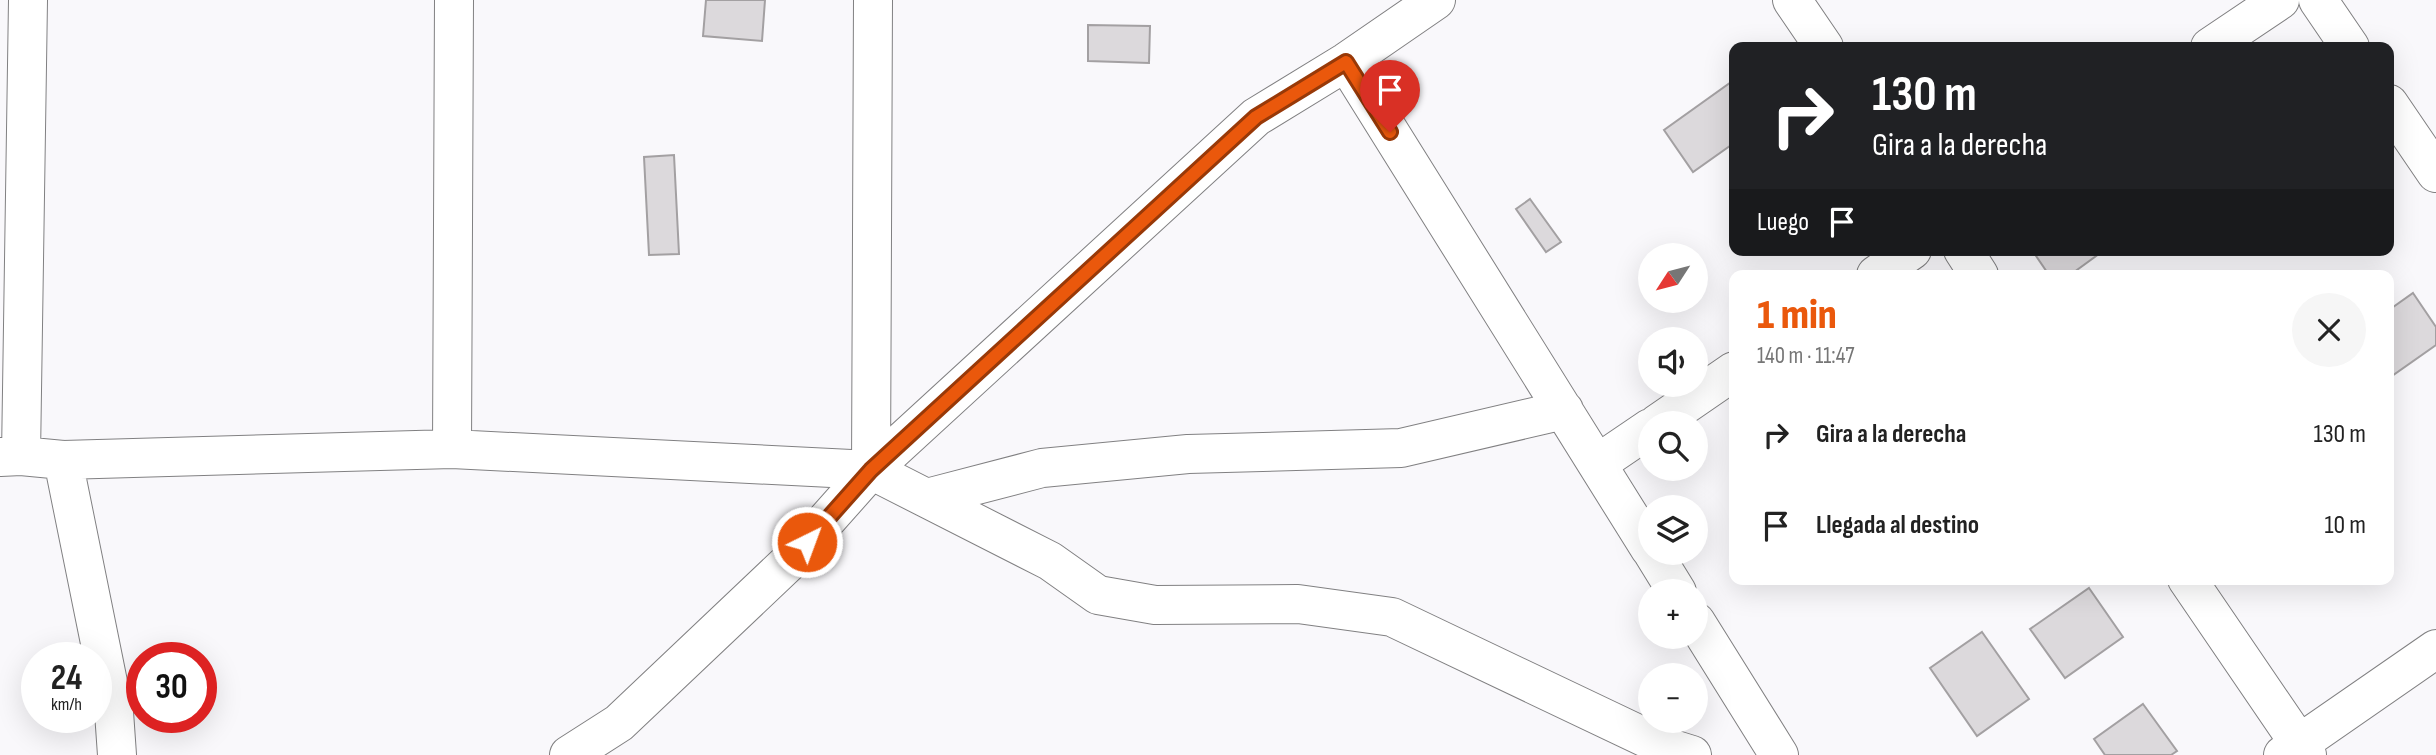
<!DOCTYPE html>
<html lang="es">
<meta charset="utf-8">
<style>
:root{--surface:#fff;--page:#f6f6f6;--text:#222;--muted:#767676;--accent:#ea580c}
body{margin:0;font-family:"Sofia Sans Condensed",sans-serif;background:var(--page);color:var(--text);height:100vh;display:flex;flex-direction:column;font-size:26px;white-space:nowrap}
*{box-sizing:border-box;margin:0}
p{font-size:23px;color:var(--muted)}
.icon{flex:none;width:38px;height:38px;fill:none;stroke:currentColor;stroke-width:2;stroke-linecap:round;stroke-linejoin:round}
.map{position:relative;flex:1;overflow:hidden}
.sheet{position:absolute;left:1729px;top:270px;width:665px;height:315px;display:flex;flex-direction:column;background:var(--surface);border-radius:14px;box-shadow:0 7px 28px #0002}
.sheet>*{flex:none}
.banner{position:absolute;left:1729px;top:42px;width:665px;height:214px;border-radius:14px;box-shadow:0 7px 28px #0002;background:#202124;color:#fff;overflow:hidden}
.needle{width:46px;rotate:234deg}
.tools{position:absolute;left:1638px;top:243px;display:grid;gap:14px}
.tools a{display:grid;place-items:center;width:70px;height:70px;border-radius:50%;background:var(--surface);box-shadow:0 7px 28px #0002;font-size:35px}
.speed{position:absolute;left:21px;top:642px;display:flex;gap:14px;font-size:35px;font-weight:700;text-align:center}
.speed>*{display:grid;place-content:center;width:91px;height:91px;border-radius:50%;background:var(--surface);box-shadow:0 7px 28px #0002;line-height:1}
.speed small{font-size:18px;font-weight:400}
.speed .limit{border:10px solid #d22;background:#fff;color:#111}
.pin{position:absolute;display:grid;place-items:center;width:60px;height:60px;color:#fff;margin:-72px -30px;border-radius:50% 50% 50% 0;rotate:-45deg;box-shadow:0 0 7px #0007}
.pin .icon{rotate:45deg}
.me{position:absolute;width:77px;margin:-38px;rotate:42deg;stroke-linejoin:round;filter:drop-shadow(0 0 5px #0008)}
.turn{display:flex;align-items:center;gap:24px;height:147px;padding:0 28px;font-size:32px}
.turn .icon{width:91px;height:91px;stroke-width:2.5}
.turn b{display:block;font-size:49px;line-height:60px}
.then{display:flex;align-items:center;height:66px;padding:0 28px;background:#0003;gap:14px;font-size:26px}
.round{display:grid;place-items:center;flex:none;width:74px;height:74px;border-radius:37px;background:var(--page)}
.headline{display:flex;align-items:center;justify-content:space-between;height:119px;padding:0 28px}
h1{font-size:42px;font-weight:800;line-height:52px;color:var(--accent)}
ul{padding:0;list-style:none}
li{display:flex;align-items:center;gap:21px;height:91px;padding:0 28px}
li div{flex:1}
li b{display:block;font-size:26px}
li em{font-style:normal}
.map>svg:first-child{display:block}
.building{fill:#dcd9dc;stroke:#a3a0a2;stroke-width:2}
.lines{fill:none;stroke-linecap:round;stroke-linejoin:round}
.minor-casing{stroke:#818082;stroke-width:40}
.minor{stroke:#fff;stroke-width:38}
.route-casing{stroke:#983908;stroke-width:18}
.route{stroke:#ea580c;stroke-width:12}
</style>
<div class="map">
<svg width="2436" height="755" viewBox="0 0 2436 755">
<rect width="100%" height="100%" fill="#f9f8fb"/>
<path class="building" d="M706,0H765L762,41L703,36Z
M1088,25L1150,26L1149,63L1088,61Z
M1734,80V143L1693,172L1664,130Z
M674,155L679,254L649,255L644,157Z
M1530,199L1561,242L1546,252L1516,209Z
M2032,250H2102L2103,251L2070,275H2049Z
M2413,293L2436,327V345L2389,378V310Z
M2089,588L2123,637L2065,678L2030,629Z
M1982,632L2029,699L1977,736L1930,668Z
M2143,704L2177,751L2171,755H2105L2094,739Z"/>
<g class="lines">
<defs>
<path id="minor" d="M1792,0L1824,47
M2318,0L2350,47
M2210,47L2280,0
M1346,62L1650,549
M2389,104L2436,173
M1963,250L1979,275
M1876,275L1912,250
M1657,424L1734,371
M452,449L454,0
M21,456L28,0
M0,457L21,456L63,460L452,449L871,470L1050,561L1098,595L1155,605L1298,604L1392,617L1663,746L1692,755
M63,460L114,712L117,755
M1597,464L1650,428
M871,470L873,0
M927,498L1042,468L1188,454L1401,448L1564,410
M1653,553L1677,592
M2187,579L2307,755
M1696,622L1779,755
M569,755L619,723L791,560L871,470L1256,117L1346,62L1436,0
M2283,755L2436,649"/>
</defs>
<use href="#minor" class="minor-casing"/>
<use href="#minor" class="minor"/>
</g>
<g class="lines">
<defs>
<path id="route" d="M807,542L871,470L1256,117L1346,62L1390,132"/>
</defs>
<use href="#route" class="route-casing"/>
<use href="#route" class="route"/>
</g>
</svg>
<div class="tools">
<a><svg class="needle" viewBox="-14 -14 28 28"><path d="M0-13l5 13h-10z" fill="#e53935"/><path d="M0 13l5-13h-10z" fill="#767676"/></svg></a>
<a><svg class="icon" aria-label="sound" viewBox="0 0 24 24"><path d="M4 9h4l5-4v14l-5-4H4zM17 9q2 3 0 6"/></svg></a>
<a><svg class="icon" aria-label="search" viewBox="0 0 24 24"><circle cx="10" cy="10" r="6"/><path d="M15 15l6 6"/></svg></a>
<a><svg class="icon" aria-label="layers" viewBox="0 0 24 24"><path d="M12 4l9 5-9 5-9-5zM3 14l9 5 9-5"/></svg></a>
<a>+</a>
<a>−</a>
</div>
<div class="speed"><div>24<small>km/h</small></div><div class="limit">30</div></div>
<div class="pin" style="left:1390px;top:132px;background:#d93025"><svg class="icon" aria-label="arrive" viewBox="0 0 24 24"><path d="M6 21V4h12l-3 4 3 4H6"/></svg></div>
<svg class="me" style="left:807px;top:542px" viewBox="-20 -20 40 40"><circle r="17" fill="#ea580c" stroke="#fff" stroke-width="3"/><path d="M0-11L8 9 0 5-8 9z" fill="#fff"/></svg>
<div class="banner">
<div class="turn"><svg class="icon" aria-label="right" viewBox="0 0 24 24"><path d="M7 20v-9h11M14 6l5 5-5 5"/></svg><div><b>130 m</b>Gira a la derecha</div></div>
<div class="then">Luego<svg class="icon" aria-label="arrive" viewBox="0 0 24 24"><path d="M6 21V4h12l-3 4 3 4H6"/></svg></div>
</div>
<section class="sheet">
<div class="headline"><div><h1>1 min</h1><p>140 m · 11:47</p></div><a class="round"><svg class="icon" aria-label="close" viewBox="0 0 24 24"><path d="M6 6l12 12M18 6L6 18"/></svg></a></div>
<ul>
<li><svg class="icon" aria-label="right" viewBox="0 0 24 24"><path d="M7 20v-9h11M14 6l5 5-5 5"/></svg><div><b>Gira a la derecha</b></div><em>130 m</em></li>
<li><svg class="icon" aria-label="arrive" viewBox="0 0 24 24"><path d="M6 21V4h12l-3 4 3 4H6"/></svg><div><b>Llegada al destino</b></div><em>10 m</em></li>
</ul>
</section>
</div>
